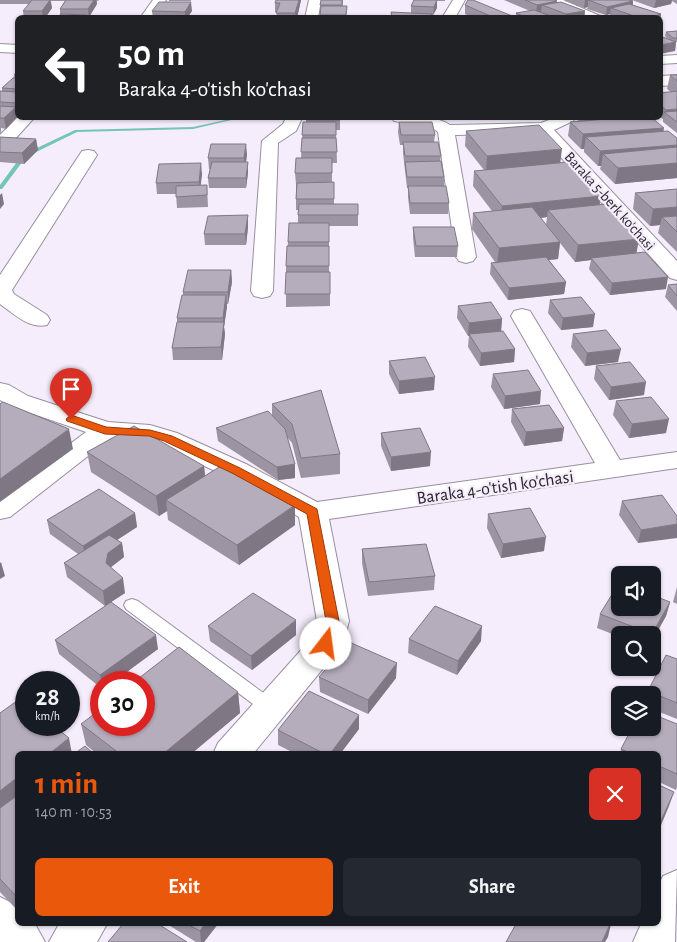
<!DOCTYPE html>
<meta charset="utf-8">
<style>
:root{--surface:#171b24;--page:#242831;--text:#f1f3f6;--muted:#9ea1a6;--accent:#ea580c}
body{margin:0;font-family:"Alegreya Sans",sans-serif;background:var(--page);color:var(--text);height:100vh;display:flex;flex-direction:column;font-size:19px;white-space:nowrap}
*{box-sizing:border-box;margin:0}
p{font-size:16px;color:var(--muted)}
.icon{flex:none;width:28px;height:28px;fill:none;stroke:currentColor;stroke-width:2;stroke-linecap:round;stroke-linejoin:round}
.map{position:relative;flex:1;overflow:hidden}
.side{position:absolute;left:15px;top:751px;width:646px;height:175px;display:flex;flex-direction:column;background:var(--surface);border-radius:8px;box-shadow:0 1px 4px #0004}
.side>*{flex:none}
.guide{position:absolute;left:15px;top:15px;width:648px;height:105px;border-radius:8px;box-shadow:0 1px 4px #0004;background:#202124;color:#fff;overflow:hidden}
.buttons{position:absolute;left:611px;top:566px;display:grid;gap:10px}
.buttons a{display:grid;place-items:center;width:50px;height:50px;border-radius:8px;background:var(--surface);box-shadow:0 1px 4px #0004;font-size:25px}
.speed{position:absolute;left:15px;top:671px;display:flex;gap:10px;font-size:25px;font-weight:700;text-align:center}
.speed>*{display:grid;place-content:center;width:65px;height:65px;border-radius:50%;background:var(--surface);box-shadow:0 1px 4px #0004;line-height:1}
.speed small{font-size:12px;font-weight:400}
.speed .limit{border:8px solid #d22;background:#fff;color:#111}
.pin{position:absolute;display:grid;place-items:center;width:42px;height:42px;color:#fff;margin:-51px -21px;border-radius:50% 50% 50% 0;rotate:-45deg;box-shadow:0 0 5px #0007}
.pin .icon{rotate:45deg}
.me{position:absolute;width:55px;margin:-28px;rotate:15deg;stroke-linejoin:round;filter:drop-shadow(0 0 4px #0008)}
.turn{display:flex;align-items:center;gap:18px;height:105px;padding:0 20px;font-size:22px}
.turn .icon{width:65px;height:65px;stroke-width:2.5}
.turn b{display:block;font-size:35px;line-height:42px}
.round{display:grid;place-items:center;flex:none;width:52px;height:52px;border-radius:8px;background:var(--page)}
.head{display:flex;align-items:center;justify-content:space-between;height:85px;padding:0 20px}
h1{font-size:30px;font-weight:700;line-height:38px;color:var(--accent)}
.primary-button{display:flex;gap:10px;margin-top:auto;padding:10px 20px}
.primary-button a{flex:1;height:58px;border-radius:8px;background:var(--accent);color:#fff;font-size:20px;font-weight:700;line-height:58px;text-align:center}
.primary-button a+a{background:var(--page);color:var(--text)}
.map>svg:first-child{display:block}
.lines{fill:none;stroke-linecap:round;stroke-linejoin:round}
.stream{fill:#73c5b8;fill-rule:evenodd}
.service-casing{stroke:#988f9f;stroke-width:2}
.minor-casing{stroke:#988f9f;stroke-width:2}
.service{fill:#fff;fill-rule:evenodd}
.minor{fill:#fff;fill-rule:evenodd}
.wall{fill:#9c94a2;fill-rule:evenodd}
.shaded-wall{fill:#7f7884}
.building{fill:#b5acbc;stroke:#7f7884}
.route{fill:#ea580c;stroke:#983908}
.labels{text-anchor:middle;stroke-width:4.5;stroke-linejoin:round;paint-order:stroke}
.far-street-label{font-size:15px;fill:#2b272d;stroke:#f5ecfc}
.street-label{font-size:18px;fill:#2b272d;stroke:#f5ecfc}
</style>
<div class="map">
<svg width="677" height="942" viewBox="0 0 677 942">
<rect width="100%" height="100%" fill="#f5ecfc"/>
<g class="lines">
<path class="stream" d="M235,118H240L193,129L77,132L26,157L2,189H0V185L22,155L75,130L193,127Z"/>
<defs>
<path id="service" d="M132,599L138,601L277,703L280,708L277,713L271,715L265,713L126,609L124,605L126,601Z"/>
<path id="minor" d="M153,0H166L153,18H140Z
M309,0H321L318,18H305Z
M453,0H465L455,18H442Z
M545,0H563L605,18H586Z
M0,44L18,45V53L0,52Z
M677,55V63L660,64V56Z
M677,75V85L660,86V76Z
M18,117L34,118L6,149L0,150V135Z
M286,118H302L296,131L278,143L273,291L270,296L262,298L254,296L251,291L262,141L283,124Z
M392,118C410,116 434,114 450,125L541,123L554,118H575L573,121L554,130L677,261V280L670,278L539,133L455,135L476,257L473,261L466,263L459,261L456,257L438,132L431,127L394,121Z
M88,150L94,151L97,155L12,290L14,294L47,315L50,320L47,325C29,329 14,314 0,304V275L82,151Z
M522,309L530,311L533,316L620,460L677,452V468L329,519L349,621L343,644L253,754H213L218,743L311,639L317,621L299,517L226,476L159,445L147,441L111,438L10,517L0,519V496L86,432L10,406L0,400V383L9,385L28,396L108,422L150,425L177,433L246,464L317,502L595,463L511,316L514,311Z
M677,870L675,942H633L641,924H659V884L663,876Z
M0,897L18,906V924H35L45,942H0Z
M59,924H107L97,942H49Z"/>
</defs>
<use href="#service" class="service-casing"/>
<use href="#minor" class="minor-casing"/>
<use href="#service" class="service"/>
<use href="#minor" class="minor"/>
</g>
<path class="wall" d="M0,0H99L98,1H97V4L89,17L87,18H58L60,14V9L65,1H51L52,8L45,18H24L23,11L29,4H0Z
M169,0H191V1H169Z
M276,0H301L297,18H276L277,12H275V3Z
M343,0V6H347L346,18H320V5Z
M414,0H445V1H437V8L433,15H432V18H391V12L411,13V6Z
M504,0H554L557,2L585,11L584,18H474L465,14V5L516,17V13L530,11Z
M565,0H629L633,1V5L661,14L660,21V18H613L610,16V14L606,15L587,9L588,7L584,8L565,1Z
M632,0H677V4L672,1L671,4L654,8Z
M152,11H192L187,18H153Z
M677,31V42H676L675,51L668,39L665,36L666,32Z
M18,71V113H17V117L6,129L1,128V132L0,134V91H2V88L14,78V74Z
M670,75H677V133L663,122V119L660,117V93L671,92L667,89Z
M306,118H340V130H336L337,163H332V182H334V204L358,215V226H329V272H330V306L286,307V266L288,242L298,223V210H296V184L295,173L301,158L303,122H306Z
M579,118H652L664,131L677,138V178L615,184L600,169L601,166H598L584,152V149H581L568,136L570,122L578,121Z
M399,122L435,135L434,142L441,156L440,161L444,177V186L449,203L448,214H410L408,197V188H407L403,153V145H400L398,132Z
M466,131L561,163L601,196L600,205L636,253L666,289L610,295L589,269L591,260L575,262L560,243L558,259L549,260L566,282L564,294L508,300L490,274L491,263L495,262L472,229L473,213L492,211L473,186L474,171L484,170L465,146ZM547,217L546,225L541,218Z
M0,137L36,139L38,150L24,164L0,162Z
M247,154L246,162L248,173L246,188H209L208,178L210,169H209L208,158Z
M202,174L200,185H207L208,207L177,208L176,194H157L156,183Z
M677,189V252L658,233L660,225L650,226L633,209L635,193Z
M248,215V227L246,245H205L204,234Z
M413,227L458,246L457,257H415L413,238Z
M231,270L232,282L228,304H227L224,327L225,334L222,360H173L172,348L177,324V318L183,295V292Z
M677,284V311L665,297L668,285Z
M550,300L593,327L561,330L548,313Z
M458,306L502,319L501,331L515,349L514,362L480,366L468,347L469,335L468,336L457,318Z
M573,334L618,362L585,366L571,347Z
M389,361L434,390L399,394L389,374Z
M596,366L644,395L609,400L594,379Z
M493,374L540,404L504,409L491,387Z
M616,401L666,433L629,438L613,415Z
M272,404L340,454V474L301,478L292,443L288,438L295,478L278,480L218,441L216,428L272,416Z
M512,409L564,428L562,441L524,446L511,422Z
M381,433L430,466L391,471L381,446Z
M87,452L204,466L205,476L295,525L239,565L168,520L167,511L159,516L91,472Z
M622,501L677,516L638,543L619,515Z
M135,513L137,527L117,540L122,543L124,557L110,568L125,593L105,606L67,577L64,563L78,554L50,534L47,520Z
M488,514L544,551L501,558L487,528Z
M362,549L435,576L434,590L368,596L362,563Z
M677,587V604L673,602Z
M670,602L666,616L652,641V635H620V637L597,628L600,614Z
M208,626L296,635L252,670L210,641Z
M409,639L481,641L457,675L408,653Z
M55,640L158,649L113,682H101V688L59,654Z
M677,659V719L652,709V695H646L648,691Z
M319,677L396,678L368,714L320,692Z
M238,692L240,713L191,754H97L86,745L81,724Z
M0,713L18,754V911L0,892Z
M359,715V729L340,754H296L278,745V730Z
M677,724V787L676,790L659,782V754H620L621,749Z
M167,924H218L204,942H196Z"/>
<path class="shaded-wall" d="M50,0L52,8L45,18H43L42,11Z
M94,0H96L97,4L89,17L88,9Z
M299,0H301L297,18H296L295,13Z
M437,0V8L433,15L434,7Z
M585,0H603H588V7L584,8Z
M656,0H672L671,4L654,8Z
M557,1L556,9L542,5L541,12L536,13L537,5Z
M633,1L632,10L611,8L610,14L606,15L607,7Z
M191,2L192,11L187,18H185V12Z
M585,11L584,18H566V14Z
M661,14L660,21V18H648Z
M676,42L675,51L660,54V45Z
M16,107L17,117L6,129L4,118Z
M677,109V119L665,112L666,110Z
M664,128L661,143L586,137L584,149H581L583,134Z
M36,139L38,150L24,164L22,153Z
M246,144L247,154L245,169L244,158Z
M677,145V159L603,154L601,166H598L600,151Z
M562,149L560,165L486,171L487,156Z
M248,162V173L246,188V178Z
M201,163L202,174L200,193L199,182Z
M677,163V178L615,184L618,168Z
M2,193L4,204L0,209V195Z
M601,196L598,212L548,210L547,217L500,222L502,206Z
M677,207V223L662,217L660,225L650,226L653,209Z
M248,215V227L246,245L245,234Z
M639,239L636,256L591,258V260L575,262L578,245Z
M560,242L558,259L497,265L499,248Z
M231,270L232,282L228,304V292Z
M668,277L666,289L610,295L612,283Z
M566,282L564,294L508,300L509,288Z
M226,295L227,307L224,327L225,334L222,360L221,347L223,326V318Z
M595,314L593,327L561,330L563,318Z
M502,319L501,332L468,336L469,323Z
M515,349L514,362L480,366L481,353Z
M621,349L618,362L585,366L587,353Z
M435,377L434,390L399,394V381Z
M646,382L644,395L609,400L611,387Z
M541,391L540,404L504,409L505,396Z
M669,419L666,433L629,438L632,424Z
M564,428L562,441L524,446L526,432Z
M69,429L73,449L0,502V479Z
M431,452L430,466L391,471V457Z
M295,464V478L278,480L277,467Z
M204,466L206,486L166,500L167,511L159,516L156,496Z
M295,505V525L239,565L237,545Z
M135,513L137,527L86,560L83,546Z
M677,524V538L638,543L641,530Z
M546,537L544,551L501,558L503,544Z
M122,543L124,557L111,567L108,578L106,563L108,553Z
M1,562L5,576L0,579V563Z
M123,578L125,593L105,606L103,591Z
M670,602L666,616L652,641V635Z
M296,620V635L252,670L251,656Z
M482,626L481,641L457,675L458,661Z
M156,635L158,649L113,682H102L100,675Z
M397,663L396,678L368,714V700Z
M238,692L240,713L191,754H163Z
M359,715V729L340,754H330Z
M69,738L72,754H49Z
M18,777V803L0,816V791Z
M674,792L669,806L659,830V825Z
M205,924H218L204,942H201L200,931Z
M610,924H611L608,937L605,942H602Z"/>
<path class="building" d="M32,0H50L42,11H23Z
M66,0H94L88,9H60Z
M276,0H299L295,13H276L280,3H275Z
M321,0H342V5H320Z
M414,0H437L434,7L411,6Z
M468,0H473L517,18H495L465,5Z
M525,0H554L557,1L537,5Z
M588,0H629L633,1L607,7Z
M159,2H191L185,12L152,11Z
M561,2L585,11L566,14L542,5Z
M629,4L661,14L648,18H640L611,8Z
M321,6H347L346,15H320Z
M534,10L556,18H528L516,13Z
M391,12L432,14L430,18H392Z
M61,14L86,15L84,18H58Z
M320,16H344V18H320Z
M677,31V38H673L666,32Z
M660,36L676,42L660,45Z
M670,75H677V81Z
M13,78H18V89L2,88Z
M0,91L18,92V103L0,102Z
M677,91V109L666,110L660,105V93Z
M0,106L16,107L4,118H0Z
M677,111V122L664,112Z
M306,118H340V120H306Z
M582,118H619L584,120Z
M619,118H652L664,128L583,134L570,122Z
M303,122H336V135H302Z
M399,122H432L435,135H401Z
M539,125L562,149L487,156L466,131Z
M668,131L677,138V145L600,151L586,137Z
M0,137L36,139L22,153L0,152Z
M302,138H336L337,152H301Z
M403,142H438L441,156H405Z
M211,144H246L244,158H208Z
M677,147V163L618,168L603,154Z
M296,158H332V173H295Z
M441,161L444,177H407L405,162Z
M212,162H248L246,178H208Z
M568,162L601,196L502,206L474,171Z
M201,163L199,182L156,183L159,164Z
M334,182V199H296L297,183Z
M207,185V195L176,197V186Z
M408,186H446L449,203H410Z
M677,189V207L653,209L635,193Z
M299,204H358V215H298Z
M606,204L639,239L578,245L548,210Z
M532,207L560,242L499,248L473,213Z
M248,215L245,234H204L208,216Z
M677,216V232L662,217Z
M289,223H329V242H288Z
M413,227H454L458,246H416Z
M287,246H329V266H286Z
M645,252L668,277L612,283L591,258Z
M546,257L566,282L509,288L491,263Z
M188,270H231L228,292H183Z
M286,272H330V294H285Z
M677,284V296L668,285Z
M182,295H226L223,318H177Z
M581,297L595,314L563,318L550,300Z
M491,302L502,319L469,323L458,306Z
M177,322H224L221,347L172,348Z
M606,330L621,349L587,353L573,334Z
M503,331L515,349L481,353L469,334Z
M425,357L435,377L399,381L389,361Z
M630,362L646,382L611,387L596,366Z
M528,370L541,391L505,396L493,374Z
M321,390L340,454L301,458L292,424L272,404Z
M651,397L669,419L632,424L616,401Z
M3,402L69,429L0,479V404Z
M549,405L564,428L526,432L512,409Z
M268,411L285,429L295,464L277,467L216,428Z
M134,426L204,466L156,496L87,452Z
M420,428L431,452L391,457L381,433Z
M224,464L295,505L237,545L166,500Z
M99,489L135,513L83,546L47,520Z
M662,495L677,516V524L641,530L622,501Z
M530,508L546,537L503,544L488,514Z
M109,535L122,543L108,553L106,563L123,578L103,591L64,563Z
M426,544L435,576L369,582L362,549Z
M619,583H620V608H652V595L670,602L652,634L600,614Z
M253,593L296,620L251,656L208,626Z
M111,602L156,635L100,675L55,640Z
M435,606L482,626L458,661L409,639Z
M349,642L397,663L368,700L319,677Z
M179,647L238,692L163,754H120L81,724L101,709V725H144V682H134Z
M666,655L677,659V703L648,691Z
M309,691L359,715L330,754H325L278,730Z
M21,698L26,702V725H53L69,738L49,754H18V777L0,791V713Z
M652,714L677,724V774L659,766V754H632L621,749L632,728H652Z
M85,746L94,754H74Z
M659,785L674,792L659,825Z
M18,795V898L0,879V808Z
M123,924H158L187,942H108Z
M187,924H205L200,931Z
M516,924H610L602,942H506Z"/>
<path class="route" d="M71,415L106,427L150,430L172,436L240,468L317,509L339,621L331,647H321L319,644L326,621L307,514L232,473L164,441L149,436L105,434L67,421L66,419Z"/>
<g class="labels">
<g class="far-street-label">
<text transform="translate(610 201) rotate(48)" y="5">Baraka 5-berk ko'chasi</text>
</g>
<g class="street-label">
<text transform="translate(495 487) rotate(-8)" y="6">Baraka 4-o'tish ko'chasi</text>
</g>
</g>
</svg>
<div class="buttons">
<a><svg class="icon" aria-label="sound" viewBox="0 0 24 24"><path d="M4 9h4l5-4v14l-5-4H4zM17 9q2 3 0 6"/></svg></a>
<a><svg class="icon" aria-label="search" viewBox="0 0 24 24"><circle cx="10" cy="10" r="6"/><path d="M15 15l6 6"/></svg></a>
<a><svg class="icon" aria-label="layers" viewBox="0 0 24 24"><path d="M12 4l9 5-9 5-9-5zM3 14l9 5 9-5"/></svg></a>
</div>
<div class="speed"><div>28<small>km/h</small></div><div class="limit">30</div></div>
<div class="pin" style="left:71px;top:419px;background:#d93025"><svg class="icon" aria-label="arrive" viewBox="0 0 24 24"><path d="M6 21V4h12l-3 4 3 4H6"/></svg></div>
<svg class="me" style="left:326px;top:644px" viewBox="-20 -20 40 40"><circle r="19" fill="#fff"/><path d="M0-13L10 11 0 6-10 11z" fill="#ea580c"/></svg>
<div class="guide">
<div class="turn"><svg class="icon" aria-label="left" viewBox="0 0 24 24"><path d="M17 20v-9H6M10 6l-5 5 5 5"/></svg><div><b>50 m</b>Baraka 4-o'tish ko'chasi</div></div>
</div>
<section class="side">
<div class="head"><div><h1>1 min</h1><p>140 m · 10:53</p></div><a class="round" style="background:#d93025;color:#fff"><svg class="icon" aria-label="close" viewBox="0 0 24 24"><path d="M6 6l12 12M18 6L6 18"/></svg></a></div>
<div class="primary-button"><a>Exit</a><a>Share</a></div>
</section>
</div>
